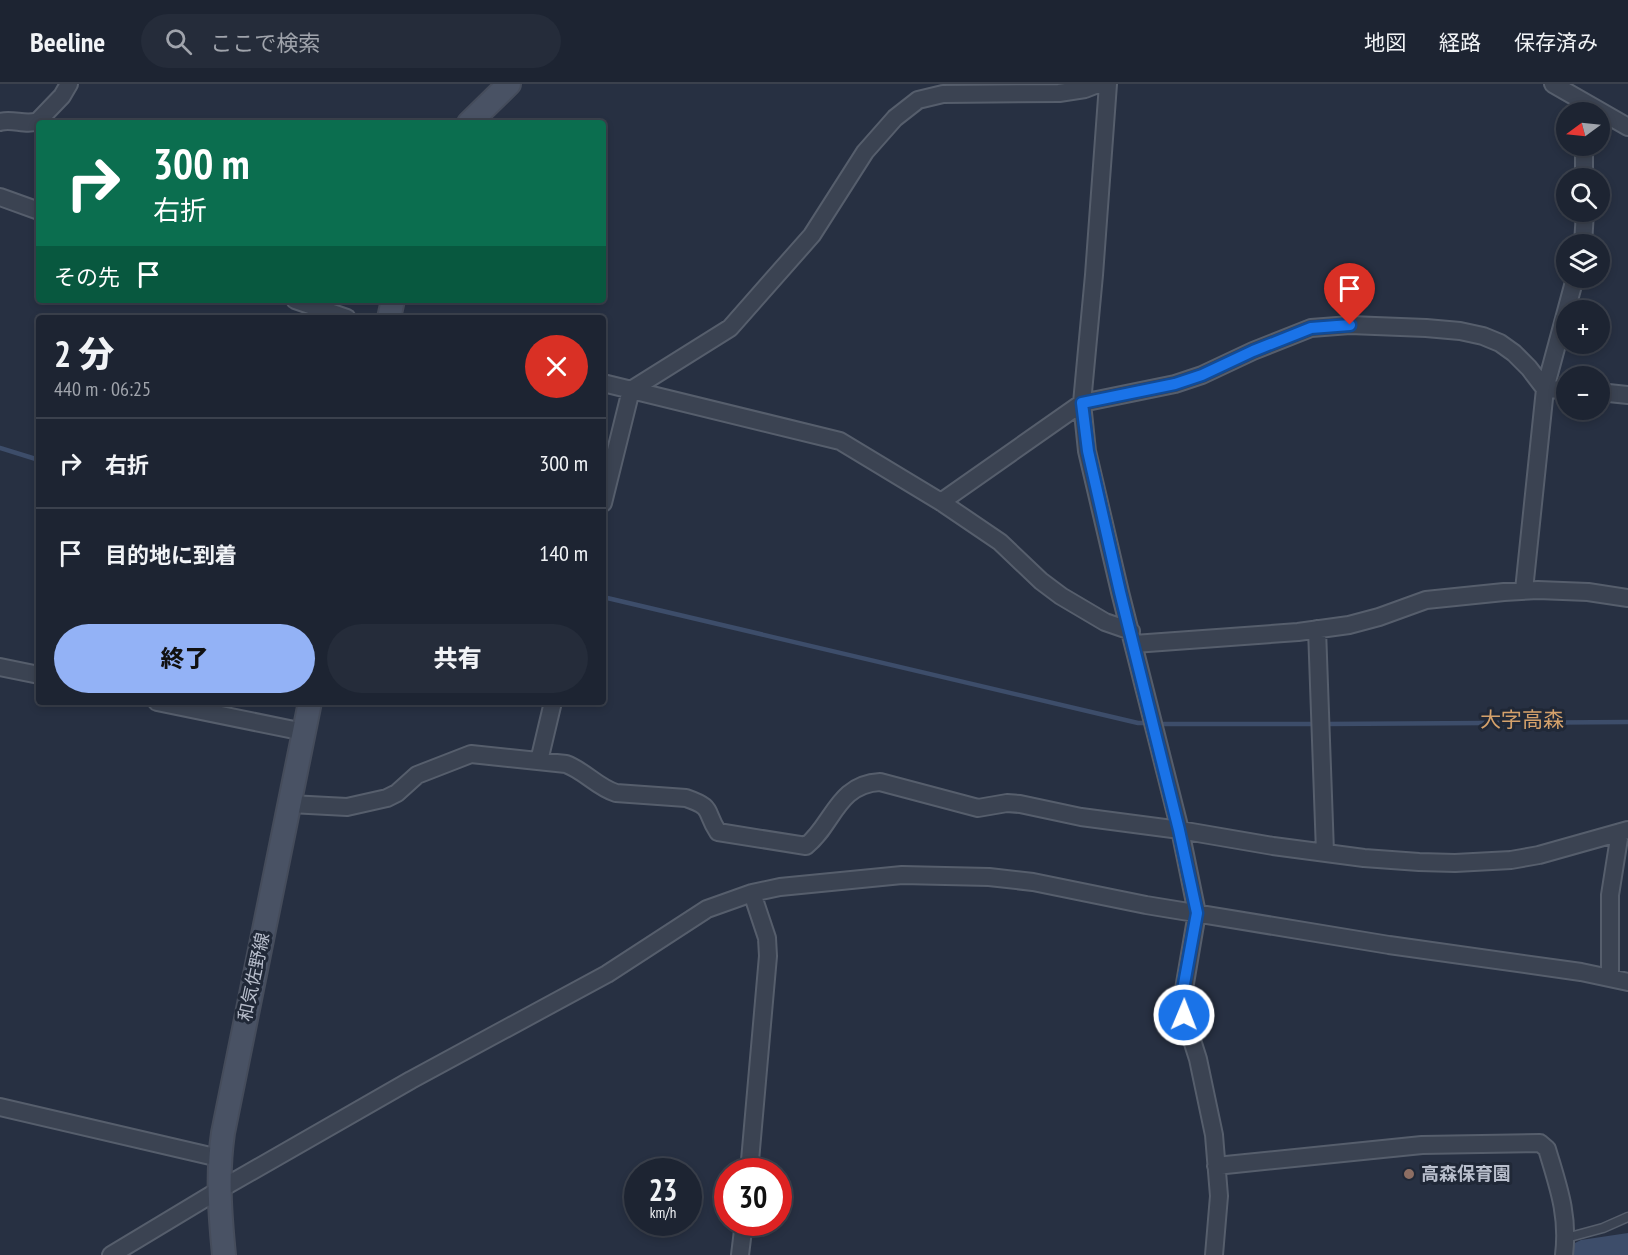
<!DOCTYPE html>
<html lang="ja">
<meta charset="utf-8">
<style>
:root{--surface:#1d2432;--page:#252c3a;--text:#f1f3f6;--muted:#a0a4ac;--line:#3b414d;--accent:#93b2f6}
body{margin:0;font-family:"PT Sans Narrow","Noto Sans JP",sans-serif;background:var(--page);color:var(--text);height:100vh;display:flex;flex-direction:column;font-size:22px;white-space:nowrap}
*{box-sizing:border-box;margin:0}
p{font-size:20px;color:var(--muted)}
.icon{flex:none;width:33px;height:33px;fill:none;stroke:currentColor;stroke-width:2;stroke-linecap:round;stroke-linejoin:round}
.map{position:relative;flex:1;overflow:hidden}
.drawer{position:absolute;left:36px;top:231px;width:570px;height:390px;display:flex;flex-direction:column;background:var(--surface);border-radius:6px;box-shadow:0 3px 9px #0003,0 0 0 2px var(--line)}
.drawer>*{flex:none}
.guide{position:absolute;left:36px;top:36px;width:570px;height:183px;border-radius:6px;box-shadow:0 3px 9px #0003,0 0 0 2px var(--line);background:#0b6e4f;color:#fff;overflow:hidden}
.needle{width:39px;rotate:255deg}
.fabs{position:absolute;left:1556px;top:18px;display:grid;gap:12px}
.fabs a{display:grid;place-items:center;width:54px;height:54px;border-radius:50%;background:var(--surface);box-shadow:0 3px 9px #0003,0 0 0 2px var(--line);font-size:30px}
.speed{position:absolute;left:624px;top:1074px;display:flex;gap:12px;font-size:30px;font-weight:700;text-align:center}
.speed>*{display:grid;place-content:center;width:78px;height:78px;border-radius:50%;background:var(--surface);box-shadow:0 3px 9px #0003,0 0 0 2px var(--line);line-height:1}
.speed small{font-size:15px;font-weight:400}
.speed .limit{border:9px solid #d22;background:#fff;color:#111}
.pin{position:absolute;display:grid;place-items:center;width:51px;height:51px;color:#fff;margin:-62px -26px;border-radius:50% 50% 50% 0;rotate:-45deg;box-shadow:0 0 6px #0007}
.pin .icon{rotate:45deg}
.me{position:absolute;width:66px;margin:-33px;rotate:1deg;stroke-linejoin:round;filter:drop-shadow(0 0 4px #0008)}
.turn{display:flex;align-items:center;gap:21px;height:126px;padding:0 18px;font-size:27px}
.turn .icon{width:78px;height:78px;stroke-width:2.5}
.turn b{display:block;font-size:42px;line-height:51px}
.then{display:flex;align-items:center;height:57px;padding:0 18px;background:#0003;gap:12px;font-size:22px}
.round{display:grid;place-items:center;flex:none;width:63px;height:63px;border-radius:32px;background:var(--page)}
.overview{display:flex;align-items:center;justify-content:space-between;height:102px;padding:0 18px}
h1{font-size:36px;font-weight:800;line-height:45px}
.action{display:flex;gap:12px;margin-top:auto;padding:12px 18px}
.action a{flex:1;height:69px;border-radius:36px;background:var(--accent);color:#111;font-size:24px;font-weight:800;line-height:69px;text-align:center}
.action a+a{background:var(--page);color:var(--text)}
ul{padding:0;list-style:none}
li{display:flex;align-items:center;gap:18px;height:90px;padding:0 18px;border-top:2px solid var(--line)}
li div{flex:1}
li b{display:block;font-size:22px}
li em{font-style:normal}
header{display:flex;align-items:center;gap:36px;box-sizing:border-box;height:84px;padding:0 30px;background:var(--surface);border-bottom:2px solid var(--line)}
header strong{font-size:28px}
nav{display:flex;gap:33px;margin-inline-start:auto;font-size:21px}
.search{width:420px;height:54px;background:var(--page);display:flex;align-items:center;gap:15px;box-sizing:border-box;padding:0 21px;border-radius:33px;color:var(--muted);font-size:22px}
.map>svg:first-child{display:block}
.water{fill:#3d4d6a}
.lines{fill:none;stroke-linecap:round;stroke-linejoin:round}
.stream{stroke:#3d4d6a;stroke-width:4.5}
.service-casing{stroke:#565e6c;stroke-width:11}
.minor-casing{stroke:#565e6c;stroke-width:20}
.secondary-casing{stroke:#454c5b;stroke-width:26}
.service{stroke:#3b4352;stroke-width:8}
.minor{stroke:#3b4352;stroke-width:16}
.secondary{stroke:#495264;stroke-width:22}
.route-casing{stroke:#114b97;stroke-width:15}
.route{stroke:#1a73e8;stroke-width:10}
.education-dot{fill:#8d6e63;stroke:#202837;stroke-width:2}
.labels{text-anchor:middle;stroke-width:6;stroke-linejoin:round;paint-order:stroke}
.street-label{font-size:18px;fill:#b8becc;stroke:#202837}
.poi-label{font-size:18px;font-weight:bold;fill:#b8becc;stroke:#202837;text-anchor:start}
.quarter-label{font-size:21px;fill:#d4a16b;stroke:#202837}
</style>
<header>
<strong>Beeline</strong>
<div class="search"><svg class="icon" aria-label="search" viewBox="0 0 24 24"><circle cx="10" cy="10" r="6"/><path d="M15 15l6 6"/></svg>ここで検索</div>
<nav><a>地図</a><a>経路</a><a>保存済み</a></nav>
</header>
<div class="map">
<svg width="1628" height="1171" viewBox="0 0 1628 1171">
<rect width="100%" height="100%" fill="#273042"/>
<path class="water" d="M1628,1149V1171H1571L1575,1159L1581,1156Z"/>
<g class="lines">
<path class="stream" d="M0,364L39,376
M603,513L1138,639H1148
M1157,640H1316
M1325,640L1628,638"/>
<defs>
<path id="service" d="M1566,1154L1603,1144L1628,1133"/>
<path id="minor" d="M1108,0L1094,191L1082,319L1087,367L1120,508L1180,746L1197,829L1183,911L1184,931L1198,975L1214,1051L1219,1112L1214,1171
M1553,0L1628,43
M0,38C12,34 26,42 38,37L62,12L69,0
M1584,94V62
M0,113L39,127
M1583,160L1585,128
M295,216L347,234
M603,299L840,357L941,418L1000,458L1041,497L1061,512L1105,538L1131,547
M1599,308L1628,311
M941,418L1082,319L1175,300L1202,291L1253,267L1311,244L1350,241L1426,244L1460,247L1483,252L1500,259L1514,269L1529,284L1545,305L1566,306
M603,419L631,306L730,244L812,151L865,68L895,34L918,16L943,10L1059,9L1085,5L1098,0
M1524,506L1545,305L1575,194
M1317,545L1325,768
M1134,560L1298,548L1349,541L1379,533L1426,516L1504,508L1538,506L1588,508L1628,514
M0,583L39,591
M157,618L304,648
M539,677L553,618
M290,720L347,723L387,714L397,709L417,691L471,670L566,680C585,687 597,703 616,709L686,714C715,724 704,727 718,748L806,762C833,741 837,700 880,698L978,724L1007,719L1020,720L1081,733L1180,746L1273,762L1364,774L1419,778L1455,779L1511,776L1539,771L1628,746
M1610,894V811L1620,748
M0,1023L219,1074
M1216,1082L1422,1061L1540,1059L1547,1065C1558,1102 1569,1131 1564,1171
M749,1088L768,872L767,854L752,809
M111,1171L219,1106L411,996L607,890L707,825L752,809L780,803L902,791L989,793L1033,798L1146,821L1389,861L1581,888L1628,898
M740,1171L744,1138"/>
<path id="secondary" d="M469,39L509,0
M389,234L393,216
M224,1171C220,1130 217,1090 223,1049L310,618"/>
</defs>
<use href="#service" class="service-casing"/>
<use href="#minor" class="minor-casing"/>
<use href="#secondary" class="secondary-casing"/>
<use href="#service" class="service"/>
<use href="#minor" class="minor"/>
<use href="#secondary" class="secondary"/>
</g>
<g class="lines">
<defs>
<path id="route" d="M1184,931L1182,911L1197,829L1179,746L1120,508L1088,367L1082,319L1175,300L1202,291L1253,267L1311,244L1350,241"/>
</defs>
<use href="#route" class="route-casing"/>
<use href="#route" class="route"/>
</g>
<circle class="education-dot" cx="1409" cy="1090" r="6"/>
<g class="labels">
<g class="street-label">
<text transform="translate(254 893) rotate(-78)" y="6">和気佐野線</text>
</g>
<g class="poi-label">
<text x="1421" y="1096">高森保育園</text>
</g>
<g class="quarter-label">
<text x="1522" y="643">大字高森</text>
</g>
</g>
</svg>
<div class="fabs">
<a><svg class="needle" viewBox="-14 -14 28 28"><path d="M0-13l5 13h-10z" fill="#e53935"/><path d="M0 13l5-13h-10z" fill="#a0a4ac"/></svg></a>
<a><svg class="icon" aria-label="search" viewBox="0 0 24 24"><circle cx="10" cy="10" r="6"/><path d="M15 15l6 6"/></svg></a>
<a><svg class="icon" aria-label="layers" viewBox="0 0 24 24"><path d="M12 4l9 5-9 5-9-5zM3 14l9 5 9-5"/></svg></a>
<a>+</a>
<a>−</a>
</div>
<div class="speed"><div>23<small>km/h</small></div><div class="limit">30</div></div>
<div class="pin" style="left:1350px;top:241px;background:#d93025"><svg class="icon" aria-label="arrive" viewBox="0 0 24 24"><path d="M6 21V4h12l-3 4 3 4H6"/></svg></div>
<svg class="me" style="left:1184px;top:931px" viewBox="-20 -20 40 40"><circle r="17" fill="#1a73e8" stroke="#fff" stroke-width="3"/><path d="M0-11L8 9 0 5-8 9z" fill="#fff"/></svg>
<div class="guide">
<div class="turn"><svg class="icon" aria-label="right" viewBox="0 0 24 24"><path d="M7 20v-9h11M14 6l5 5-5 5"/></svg><div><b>300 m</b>右折</div></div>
<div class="then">その先<svg class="icon" aria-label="arrive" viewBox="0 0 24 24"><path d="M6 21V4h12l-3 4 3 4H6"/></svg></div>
</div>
<section class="drawer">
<div class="overview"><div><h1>2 分</h1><p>440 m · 06:25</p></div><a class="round" style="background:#d93025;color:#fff"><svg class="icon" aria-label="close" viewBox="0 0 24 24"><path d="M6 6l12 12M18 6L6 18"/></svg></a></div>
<ul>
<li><svg class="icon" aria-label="right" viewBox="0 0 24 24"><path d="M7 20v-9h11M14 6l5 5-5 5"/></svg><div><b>右折</b></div><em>300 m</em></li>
<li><svg class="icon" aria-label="arrive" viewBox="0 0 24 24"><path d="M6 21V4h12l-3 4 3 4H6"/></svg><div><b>目的地に到着</b></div><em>140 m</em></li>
</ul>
<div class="action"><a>終了</a><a>共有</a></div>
</section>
</div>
